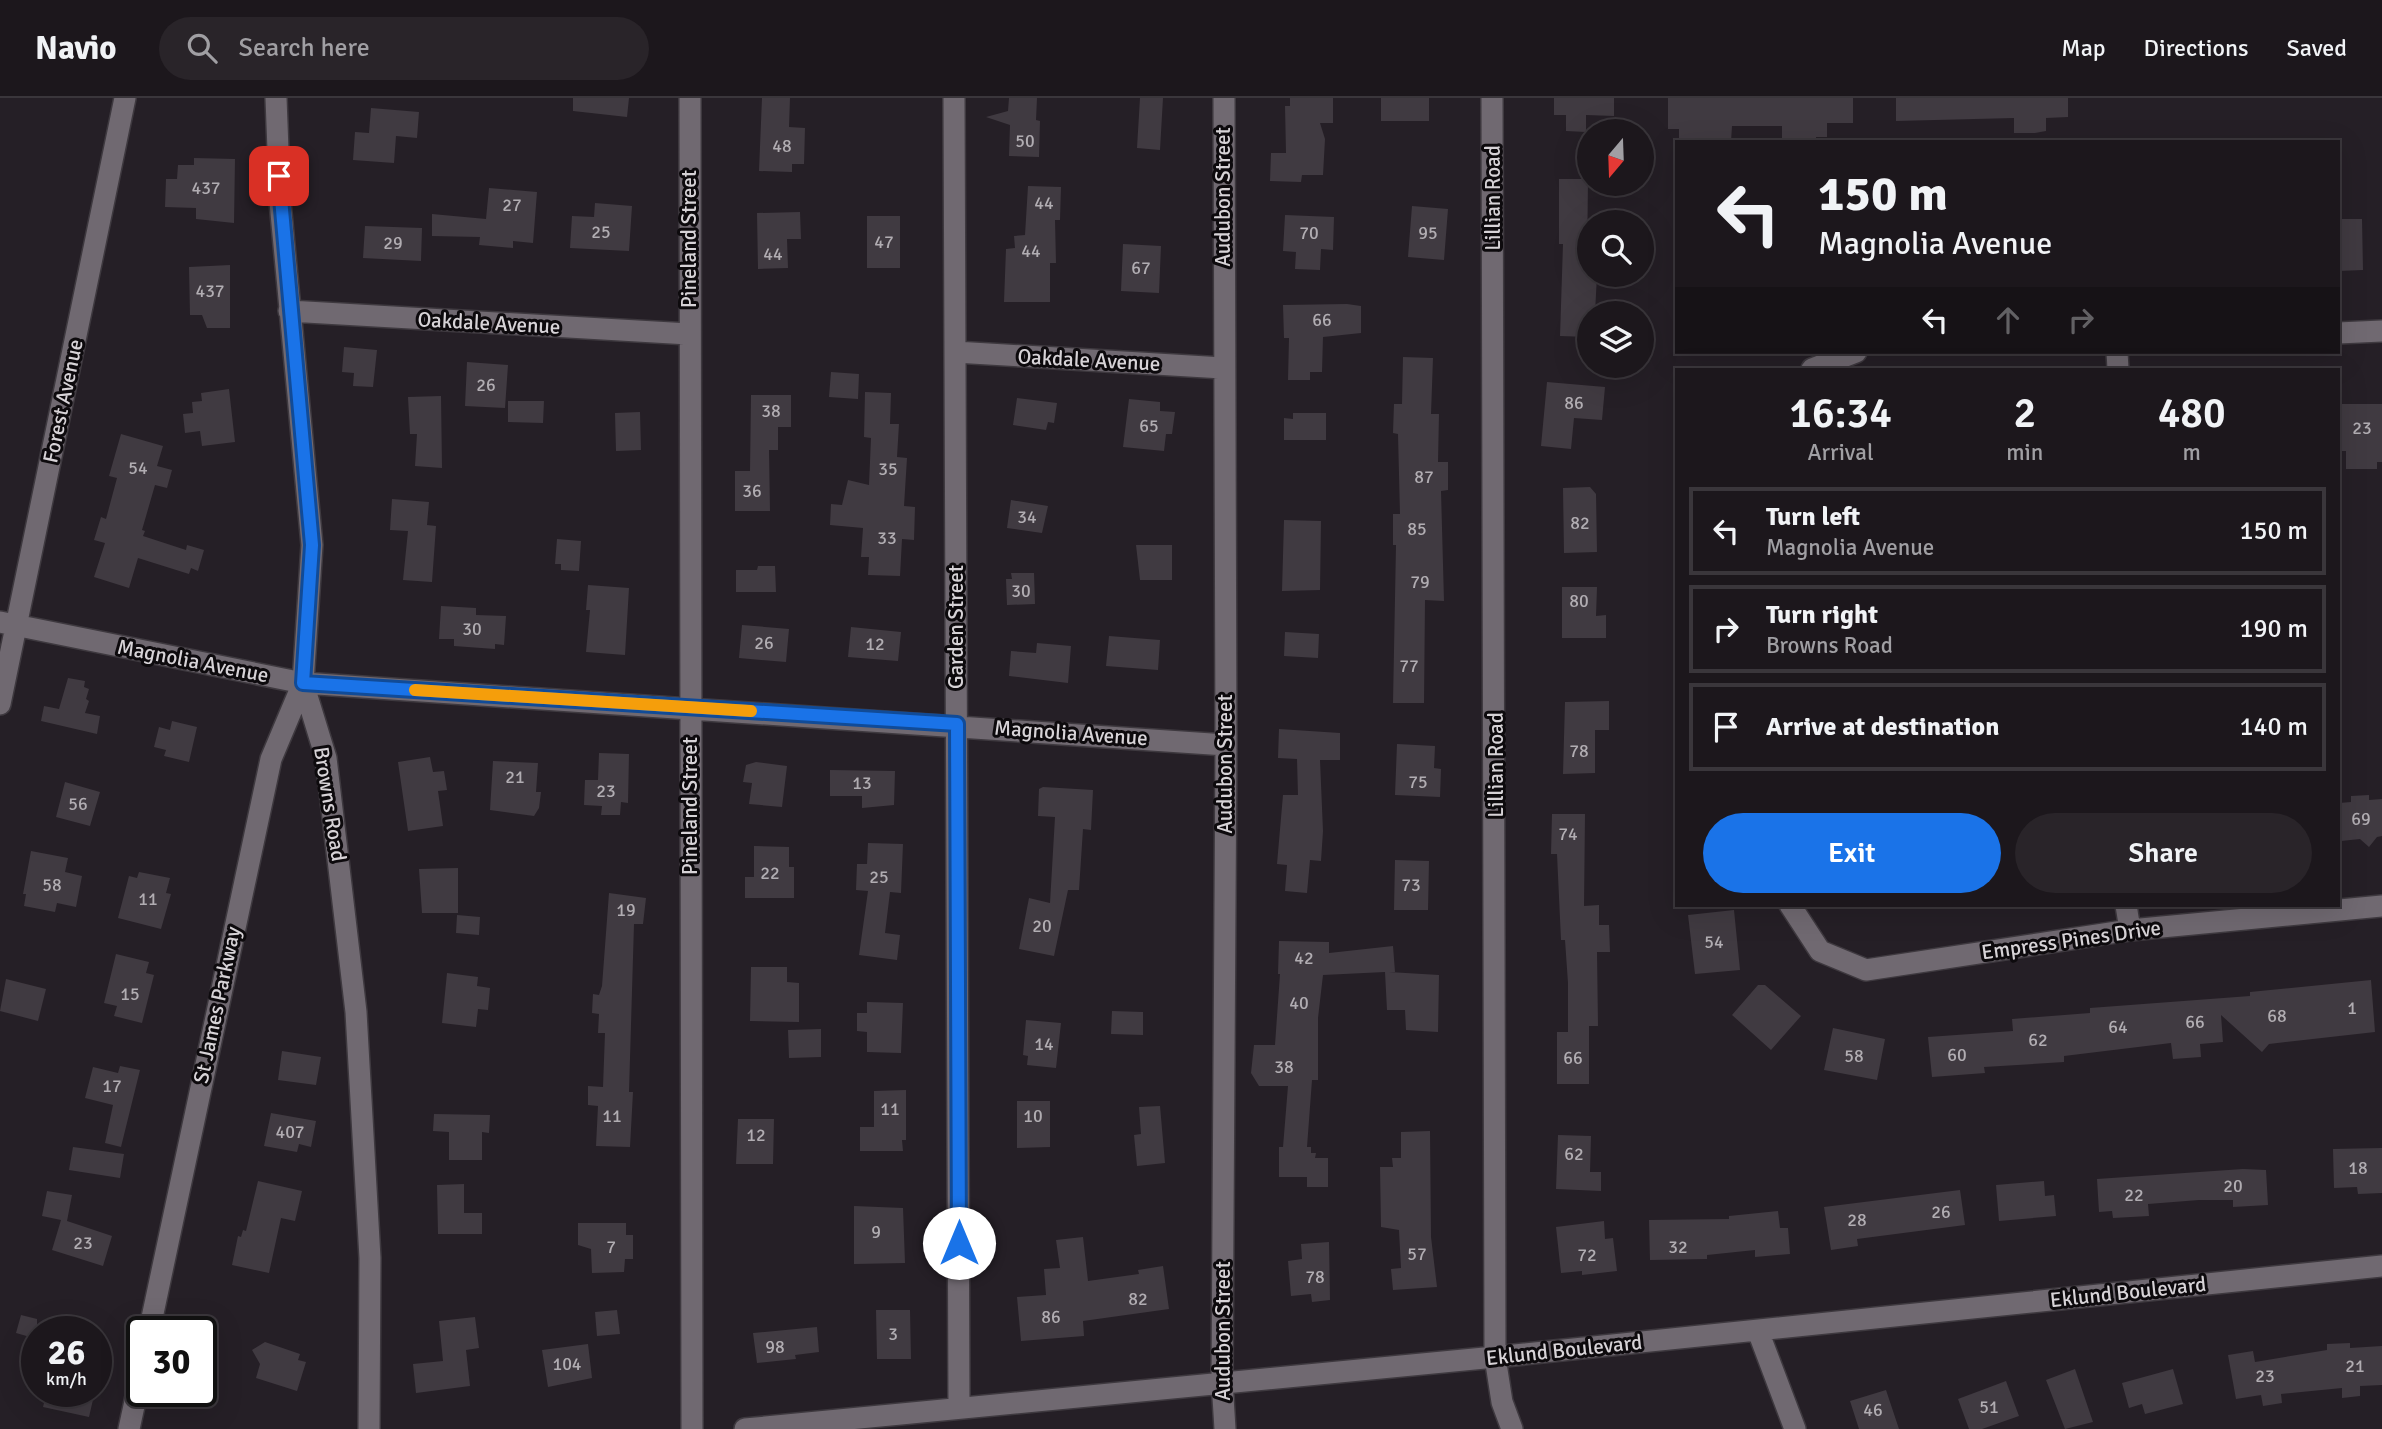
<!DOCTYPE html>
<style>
:root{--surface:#1c171c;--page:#292429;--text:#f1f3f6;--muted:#a09fa3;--line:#3a363b;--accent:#1a73e8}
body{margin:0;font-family:Signika,sans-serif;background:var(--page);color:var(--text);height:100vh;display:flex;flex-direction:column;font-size:26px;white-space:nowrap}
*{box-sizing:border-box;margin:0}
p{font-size:23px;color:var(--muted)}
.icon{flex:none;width:38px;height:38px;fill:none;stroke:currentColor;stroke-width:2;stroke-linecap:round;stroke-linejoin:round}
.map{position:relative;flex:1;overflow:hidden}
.side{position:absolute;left:1675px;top:270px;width:665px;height:539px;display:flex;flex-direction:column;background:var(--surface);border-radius:0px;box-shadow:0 7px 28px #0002,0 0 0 2px var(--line)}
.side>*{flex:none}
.banner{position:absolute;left:1675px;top:42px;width:665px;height:214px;border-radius:0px;box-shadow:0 7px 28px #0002,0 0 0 2px var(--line);background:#1c171c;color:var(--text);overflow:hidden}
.needle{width:46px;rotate:199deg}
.fabs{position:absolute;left:1577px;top:21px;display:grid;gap:14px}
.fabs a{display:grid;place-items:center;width:77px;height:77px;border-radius:50%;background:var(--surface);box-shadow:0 7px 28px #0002,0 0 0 2px var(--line);font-size:35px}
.speed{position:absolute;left:21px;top:1218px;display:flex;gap:14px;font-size:35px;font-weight:700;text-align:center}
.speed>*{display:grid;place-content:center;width:91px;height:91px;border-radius:50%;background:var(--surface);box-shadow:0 7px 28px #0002,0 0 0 2px var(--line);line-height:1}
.speed small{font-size:18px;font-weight:400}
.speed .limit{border:4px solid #111;border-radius:10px;background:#fff;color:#111}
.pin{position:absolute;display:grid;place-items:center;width:60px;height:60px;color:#fff;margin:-30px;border-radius:14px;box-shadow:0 4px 10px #0006}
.me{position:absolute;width:77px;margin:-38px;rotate:0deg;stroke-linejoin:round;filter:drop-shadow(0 0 5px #0008)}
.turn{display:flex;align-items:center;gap:24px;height:147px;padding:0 28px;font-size:32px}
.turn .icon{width:91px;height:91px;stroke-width:2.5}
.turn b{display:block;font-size:49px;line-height:60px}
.lanes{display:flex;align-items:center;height:66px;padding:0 28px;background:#0003;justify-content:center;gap:35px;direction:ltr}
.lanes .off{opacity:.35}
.eta{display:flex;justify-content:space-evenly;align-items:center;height:119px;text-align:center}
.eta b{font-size:42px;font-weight:600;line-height:49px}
.cta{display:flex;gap:14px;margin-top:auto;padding:14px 28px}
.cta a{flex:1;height:80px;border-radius:42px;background:var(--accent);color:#fff;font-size:28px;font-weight:600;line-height:80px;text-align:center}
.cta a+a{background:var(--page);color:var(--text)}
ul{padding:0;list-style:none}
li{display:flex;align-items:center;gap:21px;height:88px;margin:0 14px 10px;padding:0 14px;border:4px solid var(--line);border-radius:0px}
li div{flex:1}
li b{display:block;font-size:26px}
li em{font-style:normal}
header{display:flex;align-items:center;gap:42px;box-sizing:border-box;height:98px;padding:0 35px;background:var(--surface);border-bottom:2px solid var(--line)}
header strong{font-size:33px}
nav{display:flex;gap:38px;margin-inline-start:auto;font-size:24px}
.search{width:490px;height:63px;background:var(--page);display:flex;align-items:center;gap:18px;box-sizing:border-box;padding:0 24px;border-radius:38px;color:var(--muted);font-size:26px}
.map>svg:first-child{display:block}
.building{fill:#403a41}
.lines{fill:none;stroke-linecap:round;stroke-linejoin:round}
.minor-casing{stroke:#3e393f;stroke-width:24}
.minor{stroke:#706971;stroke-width:21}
.route-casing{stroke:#114b97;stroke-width:18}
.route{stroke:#1a73e8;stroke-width:12}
.slow{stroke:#f59e0b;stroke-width:12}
.labels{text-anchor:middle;stroke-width:6;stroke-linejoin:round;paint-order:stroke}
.number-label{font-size:18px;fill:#b1adb2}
.street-label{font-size:21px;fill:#d7d3d7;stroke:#0d0a0d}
</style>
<header>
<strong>Navio</strong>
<div class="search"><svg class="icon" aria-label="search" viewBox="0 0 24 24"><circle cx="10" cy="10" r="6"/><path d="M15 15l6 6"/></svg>Search here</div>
<nav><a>Map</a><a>Directions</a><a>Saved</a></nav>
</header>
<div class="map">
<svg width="2382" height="1331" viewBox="0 0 2382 1331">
<rect width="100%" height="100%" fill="#251f26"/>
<path class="building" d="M573,0H629L627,19L573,13Z
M762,0H790L789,29L805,30L804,66H792V74L759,73Z
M1009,0H1037L1036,22L1040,23L1039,59L1009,58L1010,27L986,19L1008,13Z
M1140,0H1163L1160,52L1137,50Z
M1290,0H1333V25H1320L1325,41L1323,77H1302L1301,84L1270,83L1271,55H1286L1285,8H1290Z
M1381,0H1429V23H1381Z
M1554,0H1614V18L1586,17V34L1566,33V17H1554Z
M1668,0H1853V25H1827V39H1816V44L1782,42V28H1732L1731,44H1679V31H1668Z
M1896,0H2068V19L2046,20V33L2035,35H2014V20L1896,23Z
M371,10L419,14L417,40L396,38L394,65L353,62L355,34L369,35Z
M194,60L235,61L234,125L196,121V110L165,109L166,81H177L178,67H194Z
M1559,81H1588L1587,170L1589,177H1597L1595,215H1589V239L1560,238L1563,146H1559Z
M1028,88L1061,89L1060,122H1055L1056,165H1050V204H1004L1006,151L1015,150L1014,138L1025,137Z
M489,90L537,94L533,145L513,143V150L479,147L480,139L432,138V116L486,121Z
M595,105L632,108L629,153L570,150L572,118L594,119Z
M1412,108L1448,111L1444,162L1408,159Z
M800,114L801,141H787L788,170L758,171L757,115Z
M1285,117L1334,119L1333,152L1321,151L1320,172L1295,171L1296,154L1283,153Z
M867,118H900V170H867Z
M2338,121H2362L2363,172L2338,173Z
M365,128L422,130L421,163L363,160Z
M1123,146L1161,148L1159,195L1121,193Z
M230,167V230H207L202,217H190L189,169Z
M1347,206L1361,208V235L1323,239L1322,274H1310V282H1288L1289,240H1284L1283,207Z
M344,249L377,252L373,289L353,288L354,275L342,274Z
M1403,259L1433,260L1431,316H1439L1438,364H1448V392L1441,393L1444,503L1425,502L1424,605H1393L1396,447H1393V416H1400L1398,336L1393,335L1394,306H1402Z
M467,264L508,267L505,310L465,308Z
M831,274L859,276L858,301L829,299Z
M1547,284L1605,289L1602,322L1574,320L1571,351L1541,348Z
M229,291L235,344L202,348L200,333L185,335L183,316L193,315L192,304L202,303L201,295Z
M865,294L891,295L890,326H899L897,359L907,360L904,408L915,409L914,442L902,441L900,478L868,477L869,459H861L863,430L830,427L831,406L842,407L848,382L869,387L871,340L864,339Z
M751,297H791V329H778V352H769L770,413H735V373H750Z
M441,298L442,370L415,368L417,336H410L408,299Z
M1017,300L1057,305L1054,325L1048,324L1046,332L1013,327Z
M1129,301L1160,304V313L1175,314L1172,336H1166L1164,353L1123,349Z
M508,303H544L543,325L508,324Z
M2341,306H2382V364H2377V371H2346V353H2341Z
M640,314L641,352L616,353L615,315Z
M1293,315H1326V342H1284V320L1293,321Z
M121,336L163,348L157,368L172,372L167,390L155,387L142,432L145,433L143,438L186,452L187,447L204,452L198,473L191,470L189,476L138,460L129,490L94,479L105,445L94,442L101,419L106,421L117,380L109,378Z
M1590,389L1596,396L1597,454L1564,455L1563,390Z
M392,401L429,404L427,427L436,428L432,484L403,482L408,433L390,432Z
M1011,402L1048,408L1042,435L1007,430Z
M1284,422L1321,423L1320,492L1282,493Z
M557,441L581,443L579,473L561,472V466H555Z
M1136,447H1172V482H1140Z
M758,468H775L776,494H736V472H757Z
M1011,475H1034L1035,506L1007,507L1006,481H1012Z
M588,487L629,490L625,557L586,554L590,512H586Z
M1562,489H1597L1596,518L1606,517V540H1562Z
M441,508L476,510V517L506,518L504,547L495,546V551L454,548V541H439Z
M742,527L789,531L786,564L739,560Z
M851,529L901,534L898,563L848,559Z
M1285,534L1319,536L1318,560L1284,558Z
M1109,538L1160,542L1158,572L1106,568Z
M1037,545L1071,548L1068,585L1009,578L1011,553L1036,555Z
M68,580L85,583L84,589L89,591L86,601L89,603L85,615L100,618L97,636L41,623L44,608L59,611Z
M1609,603V632H1595V675L1563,676L1565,604Z
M172,623L197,629L189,664L164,658L166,652L154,649L159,629L170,632Z
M1279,631L1340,635V662H1320L1323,733L1321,763L1310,762L1307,795L1285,793L1287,767L1277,766L1283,697H1298L1297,661L1278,660Z
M1397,646L1435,648L1434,670L1441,671L1440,699L1395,697Z
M599,655L629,656L628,705L621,704L620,717H601L602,708L584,707L585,682H598Z
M430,659L433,674L444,673L447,692L438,693L443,728L408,733L398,664Z
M493,663L538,665L536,694H541L539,710L534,718L490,712Z
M756,664L787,668L782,709L749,706L752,685L743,684L746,667Z
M830,672L895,673L894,707L862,710V698H830Z
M65,684L100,694L90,728L56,719Z
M1043,689L1093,692L1091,732L1083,731L1079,792H1068L1054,858L1019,851L1029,800L1050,805L1055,719L1038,718L1039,691Z
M2369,697V702L2382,701V738L2377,739L2369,749L2360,741L2341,743L2339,705L2351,704V698Z
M1552,716H1585L1584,808L1599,807V827H1609L1610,854H1597L1598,928H1589V986H1557V934H1568V885L1565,842H1561L1557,756H1551Z
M868,745L903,746L901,795L890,794L885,835L900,837L897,862L859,857L868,793L856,792L857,766H867Z
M754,748L789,749V769H794V800H745V779H754Z
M31,753L68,760L65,774L82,778L76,809L57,805L55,814L24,808L26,796H23Z
M1395,762L1429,763L1428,812H1394Z
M458,770V815H422L419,771Z
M139,774L170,780L166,795L171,796L161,831L118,820L129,778L137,780Z
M609,795L646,800L643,826H634L629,994H633L630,1049L596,1048L598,1008L588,1007V988L603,989L605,935H598L599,916L592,915L593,896L599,897L602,888Z
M1734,812L1740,872L1695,876L1688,817Z
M457,817L480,819L479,837L456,835Z
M1279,843L1329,844V855L1393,848L1395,874H1389L1439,877L1438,934L1406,932L1405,912H1387L1385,874L1323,877L1318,920V982H1312L1307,1049H1311V1055H1316L1315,1060H1328V1089H1307V1079H1279V1049H1283L1288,988H1259L1251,975L1254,947H1275L1280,876H1278Z
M116,856L149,864L146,875L154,877L142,925L114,918L117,908L104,905Z
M751,869H787V884L799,885V924L750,923Z
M447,875L478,879L477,888L490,890L488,912L478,911L476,929L442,925Z
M6,881L46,891L38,923L0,913Z
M2371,882L2375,934L2269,946L2262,954L2221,917L2223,944L2200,946L2201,959L2173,961L2171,945L2064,958V964L1984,969L1985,975L1932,979L1928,939L2013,933L2012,921L2090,915V910L2250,898V894Z
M1758,887H1765L1801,918L1771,952L1732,917Z
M867,904L903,905L901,955L867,954V934L857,933V915H867Z
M1112,913L1143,914V937L1111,936Z
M1026,922L1061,925L1056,970L1027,967L1028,958L1023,957Z
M1833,930L1885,941L1877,982L1824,972Z
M821,931V959L789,960L788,932Z
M282,953L321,959L316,987L278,982Z
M120,968L140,972L121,1049L105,1045L113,1007L85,1000L93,969L118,975Z
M906,992V1042H902L903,1053H860V1029H874V993Z
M1017,1003H1050V1049L1017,1050Z
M1160,1008L1165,1065L1137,1068L1134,1037L1141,1036L1139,1009Z
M271,1015L316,1023L311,1049L299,1046L297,1054L264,1048Z
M434,1016L490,1017L489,1035L482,1034V1062H449V1034L433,1033Z
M738,1021H774L773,1066H736Z
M1430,1033L1431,1139L1437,1189L1393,1192L1391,1171L1401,1170L1399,1132L1381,1129L1380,1069H1393L1392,1060H1401V1034Z
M1558,1037L1591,1038L1590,1074H1601V1093L1556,1091Z
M73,1049L124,1056L120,1080L69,1072Z
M2382,1050V1095L2358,1096L2357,1089L2334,1090L2333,1051Z
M2243,1071L2266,1072L2268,1107L2233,1109V1102H2199L2148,1106L2149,1118L2113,1120L2112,1113L2099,1114L2097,1081Z
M258,1083L302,1093L295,1123L281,1120L269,1175L232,1167L238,1138L241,1139L243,1132L246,1133Z
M2044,1083L2045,1098L2054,1097L2056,1118L1999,1123L1996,1087Z
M464,1086V1115H482V1136H438L437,1087Z
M1960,1092L1965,1127L1857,1141L1858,1148L1831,1152L1824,1109Z
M47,1093L72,1097L67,1123L64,1122L112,1138L103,1168L52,1152L61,1122L42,1118Z
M854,1108L903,1110L905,1165L854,1166Z
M1778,1113L1780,1130H1788L1790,1156L1755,1159V1152L1707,1157V1161L1650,1162L1649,1122L1729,1121V1118Z
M1604,1123L1605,1141L1613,1140L1617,1173L1582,1177V1173L1561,1175L1556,1129Z
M578,1125H626V1137H633V1161H625L624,1174L592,1175L591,1151L578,1147Z
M1083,1139L1088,1183L1139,1176L1138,1172L1163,1168L1169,1211L1083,1223L1084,1238L1021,1243L1017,1199L1046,1197L1044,1171L1060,1170L1056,1142Z
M1329,1144L1330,1202L1312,1204L1311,1196L1291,1198L1288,1163L1302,1161L1301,1146Z
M617,1212L620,1236L597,1238L595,1214Z
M876,1212H910L911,1261H877Z
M21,1217L37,1221V1241L16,1235Z
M475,1219L479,1250L466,1252L470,1288L416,1295L413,1266L443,1263L439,1223Z
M817,1229L819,1254L795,1257L796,1261L757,1265L753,1235Z
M265,1244L300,1256L298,1262L306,1264L297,1293L256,1280L260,1266L252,1252Z
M2350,1245V1250L2382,1248V1287L2360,1288V1298L2342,1300V1290L2281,1296L2282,1305L2263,1308L2261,1297L2236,1301L2228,1257L2253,1253L2255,1264L2327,1252V1246Z
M588,1246L592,1280L548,1289L542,1252Z
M2075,1271L2093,1324L2065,1331L2046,1282Z
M2173,1271L2183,1306L2145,1316L2142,1306L2129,1310L2122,1285Z
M2006,1283L2019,1318L1982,1331H1969L1958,1301Z
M1886,1292L1899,1331H1859L1850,1303Z
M47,1293H95L89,1319L43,1309Z"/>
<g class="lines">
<defs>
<path id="minor" d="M276,0L280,104L312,447L303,585L326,660L356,914L370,1160L369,1331
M690,0L692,1331
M954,0L959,1309
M1224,0L1226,647L1222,1283L1225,1331
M1492,0L1495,1259L1502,1304L1512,1331
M289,213L689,236
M2338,235L2382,233
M955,254L1223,270
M2117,254L2118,271
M1812,271L1856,254
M0,524L303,585L1226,647
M0,606L125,0
M1790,807L1820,853L1866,872L2130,832L2382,808
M2126,807L2130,832
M1758,1233L1795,1331
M149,1234L271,661L303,585
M129,1331L142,1271
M745,1331L1495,1259L2382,1168"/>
</defs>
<use href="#minor" class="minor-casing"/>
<use href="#minor" class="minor"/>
</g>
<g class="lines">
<defs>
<path id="route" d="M279,78L312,447L303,585L957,626L959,1145"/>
</defs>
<use href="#route" class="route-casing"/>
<use href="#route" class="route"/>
<path class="slow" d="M415,592L751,613"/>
</g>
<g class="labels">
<g class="number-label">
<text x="1025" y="49">50</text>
<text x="782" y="54">48</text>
<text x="206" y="96">437</text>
<text x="1044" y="111">44</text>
<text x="512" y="113">27</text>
<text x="601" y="140">25</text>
<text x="1309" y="141">70</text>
<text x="1428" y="141">95</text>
<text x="884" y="150">47</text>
<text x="393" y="151">29</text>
<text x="1031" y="159">44</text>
<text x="773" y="162">44</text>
<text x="1141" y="176">67</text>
<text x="210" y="199">437</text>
<text x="1322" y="228">66</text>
<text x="486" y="293">26</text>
<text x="1574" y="311">86</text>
<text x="771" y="319">38</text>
<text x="1149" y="334">65</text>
<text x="2362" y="336">23</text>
<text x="138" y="376">54</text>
<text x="888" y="377">35</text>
<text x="1424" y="385">87</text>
<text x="752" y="399">36</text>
<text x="1027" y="425">34</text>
<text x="1580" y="431">82</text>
<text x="1417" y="437">85</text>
<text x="887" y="446">33</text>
<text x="1420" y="490">79</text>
<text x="1021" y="499">30</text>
<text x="1579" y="509">80</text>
<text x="472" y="537">30</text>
<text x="764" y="551">26</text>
<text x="875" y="552">12</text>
<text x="1409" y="574">77</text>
<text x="1579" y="659">78</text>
<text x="515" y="685">21</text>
<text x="1418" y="690">75</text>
<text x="862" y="691">13</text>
<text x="606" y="699">23</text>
<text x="78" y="712">56</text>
<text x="2361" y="727">69</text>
<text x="1568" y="742">74</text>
<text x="770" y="781">22</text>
<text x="879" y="785">25</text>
<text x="52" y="793">58</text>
<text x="1411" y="793">73</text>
<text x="148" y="807">11</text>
<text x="626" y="818">19</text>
<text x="1042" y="834">20</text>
<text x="1714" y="850">54</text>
<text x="1304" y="866">42</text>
<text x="130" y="902">15</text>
<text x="1299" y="911">40</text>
<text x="2352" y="916">1</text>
<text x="2277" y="924">68</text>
<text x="2195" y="930">66</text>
<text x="2118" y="935">64</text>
<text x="2038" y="948">62</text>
<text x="1044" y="952">14</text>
<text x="1957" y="963">60</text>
<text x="1854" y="964">58</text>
<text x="1573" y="966">66</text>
<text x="1284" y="975">38</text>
<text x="112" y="994">17</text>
<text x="890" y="1017">11</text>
<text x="612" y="1024">11</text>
<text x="1033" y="1024">10</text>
<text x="290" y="1040">407</text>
<text x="756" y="1043">12</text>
<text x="1574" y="1062">62</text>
<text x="2358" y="1076">18</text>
<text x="2233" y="1094">20</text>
<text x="2134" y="1103">22</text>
<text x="1941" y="1120">26</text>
<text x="1857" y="1128">28</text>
<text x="876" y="1140">9</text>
<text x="83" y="1151">23</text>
<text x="611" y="1155">7</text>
<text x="1678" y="1155">32</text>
<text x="1417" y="1162">57</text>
<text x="1587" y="1163">72</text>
<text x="1315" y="1185">78</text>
<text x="1138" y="1207">82</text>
<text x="1051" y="1225">86</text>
<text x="893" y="1242">3</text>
<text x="775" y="1255">98</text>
<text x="567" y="1272">104</text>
<text x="2355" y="1274">21</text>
<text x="2265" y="1284">23</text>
<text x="1989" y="1315">51</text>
<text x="1873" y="1318">46</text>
</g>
<g class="street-label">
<text transform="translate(1223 99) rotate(-90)" y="7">Audubon Street</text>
<text transform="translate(1493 100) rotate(-90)" y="7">Lillian Road</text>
<text transform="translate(689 141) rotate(-90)" y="7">Pineland Street</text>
<text transform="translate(489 225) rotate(3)" y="7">Oakdale Avenue</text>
<text transform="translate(1089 262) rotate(3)" y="7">Oakdale Avenue</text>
<text transform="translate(63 303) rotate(-78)" y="7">Forest Avenue</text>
<text transform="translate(956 529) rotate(-90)" y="7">Garden Street</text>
<text transform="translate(193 563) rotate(11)" y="7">Magnolia Avenue</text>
<text transform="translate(1071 635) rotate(4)" y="7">Magnolia Avenue</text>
<text transform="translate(1225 666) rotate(-90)" y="7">Audubon Street</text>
<text transform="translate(1496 667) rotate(-90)" y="7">Lillian Road</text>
<text transform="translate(330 706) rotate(81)" y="7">Browns Road</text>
<text transform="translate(690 708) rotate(-90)" y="7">Pineland Street</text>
<text transform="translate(2071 842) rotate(-8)" y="7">Empress Pines Drive</text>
<text transform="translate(217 907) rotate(-78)" y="7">St James Parkway</text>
<text transform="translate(2128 1194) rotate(-6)" y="7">Eklund Boulevard</text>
<text transform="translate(1223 1233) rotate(-90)" y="7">Audubon Street</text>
<text transform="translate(1564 1252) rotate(-6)" y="7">Eklund Boulevard</text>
</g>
</g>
</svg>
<div class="fabs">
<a><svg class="needle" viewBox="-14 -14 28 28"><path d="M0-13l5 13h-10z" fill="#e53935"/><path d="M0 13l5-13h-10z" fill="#a09fa3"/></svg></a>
<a><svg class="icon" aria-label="search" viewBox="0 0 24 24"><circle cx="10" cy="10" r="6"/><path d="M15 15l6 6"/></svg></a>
<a><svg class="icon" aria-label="layers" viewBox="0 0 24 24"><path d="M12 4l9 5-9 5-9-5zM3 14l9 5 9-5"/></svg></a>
</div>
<div class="speed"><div>26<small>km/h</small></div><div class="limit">30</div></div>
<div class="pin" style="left:279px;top:78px;background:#d93025"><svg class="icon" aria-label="arrive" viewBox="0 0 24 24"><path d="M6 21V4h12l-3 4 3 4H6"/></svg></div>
<svg class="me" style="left:959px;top:1145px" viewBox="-20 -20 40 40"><circle r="19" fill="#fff"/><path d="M0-13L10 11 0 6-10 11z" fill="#1a73e8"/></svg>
<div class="banner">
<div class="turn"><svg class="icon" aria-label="left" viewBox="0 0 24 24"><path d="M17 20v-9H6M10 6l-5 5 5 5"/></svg><div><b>150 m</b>Magnolia Avenue</div></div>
<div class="lanes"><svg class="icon" aria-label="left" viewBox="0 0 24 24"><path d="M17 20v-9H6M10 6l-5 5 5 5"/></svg><svg class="icon off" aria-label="ahead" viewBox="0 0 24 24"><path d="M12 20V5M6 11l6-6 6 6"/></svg><svg class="icon off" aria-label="right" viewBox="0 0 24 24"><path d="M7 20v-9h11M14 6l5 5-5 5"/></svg></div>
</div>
<section class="side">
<div class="eta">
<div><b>16:34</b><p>Arrival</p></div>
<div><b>2</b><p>min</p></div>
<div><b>480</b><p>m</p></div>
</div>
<ul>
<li><svg class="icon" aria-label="left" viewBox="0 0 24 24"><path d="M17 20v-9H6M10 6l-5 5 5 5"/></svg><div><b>Turn left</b><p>Magnolia Avenue</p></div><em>150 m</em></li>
<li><svg class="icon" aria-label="right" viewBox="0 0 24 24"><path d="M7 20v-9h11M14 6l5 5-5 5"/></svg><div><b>Turn right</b><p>Browns Road</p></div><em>190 m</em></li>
<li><svg class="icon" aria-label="arrive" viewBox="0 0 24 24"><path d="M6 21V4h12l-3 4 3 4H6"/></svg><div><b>Arrive at destination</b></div><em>140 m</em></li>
</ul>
<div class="cta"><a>Exit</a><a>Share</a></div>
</section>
</div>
